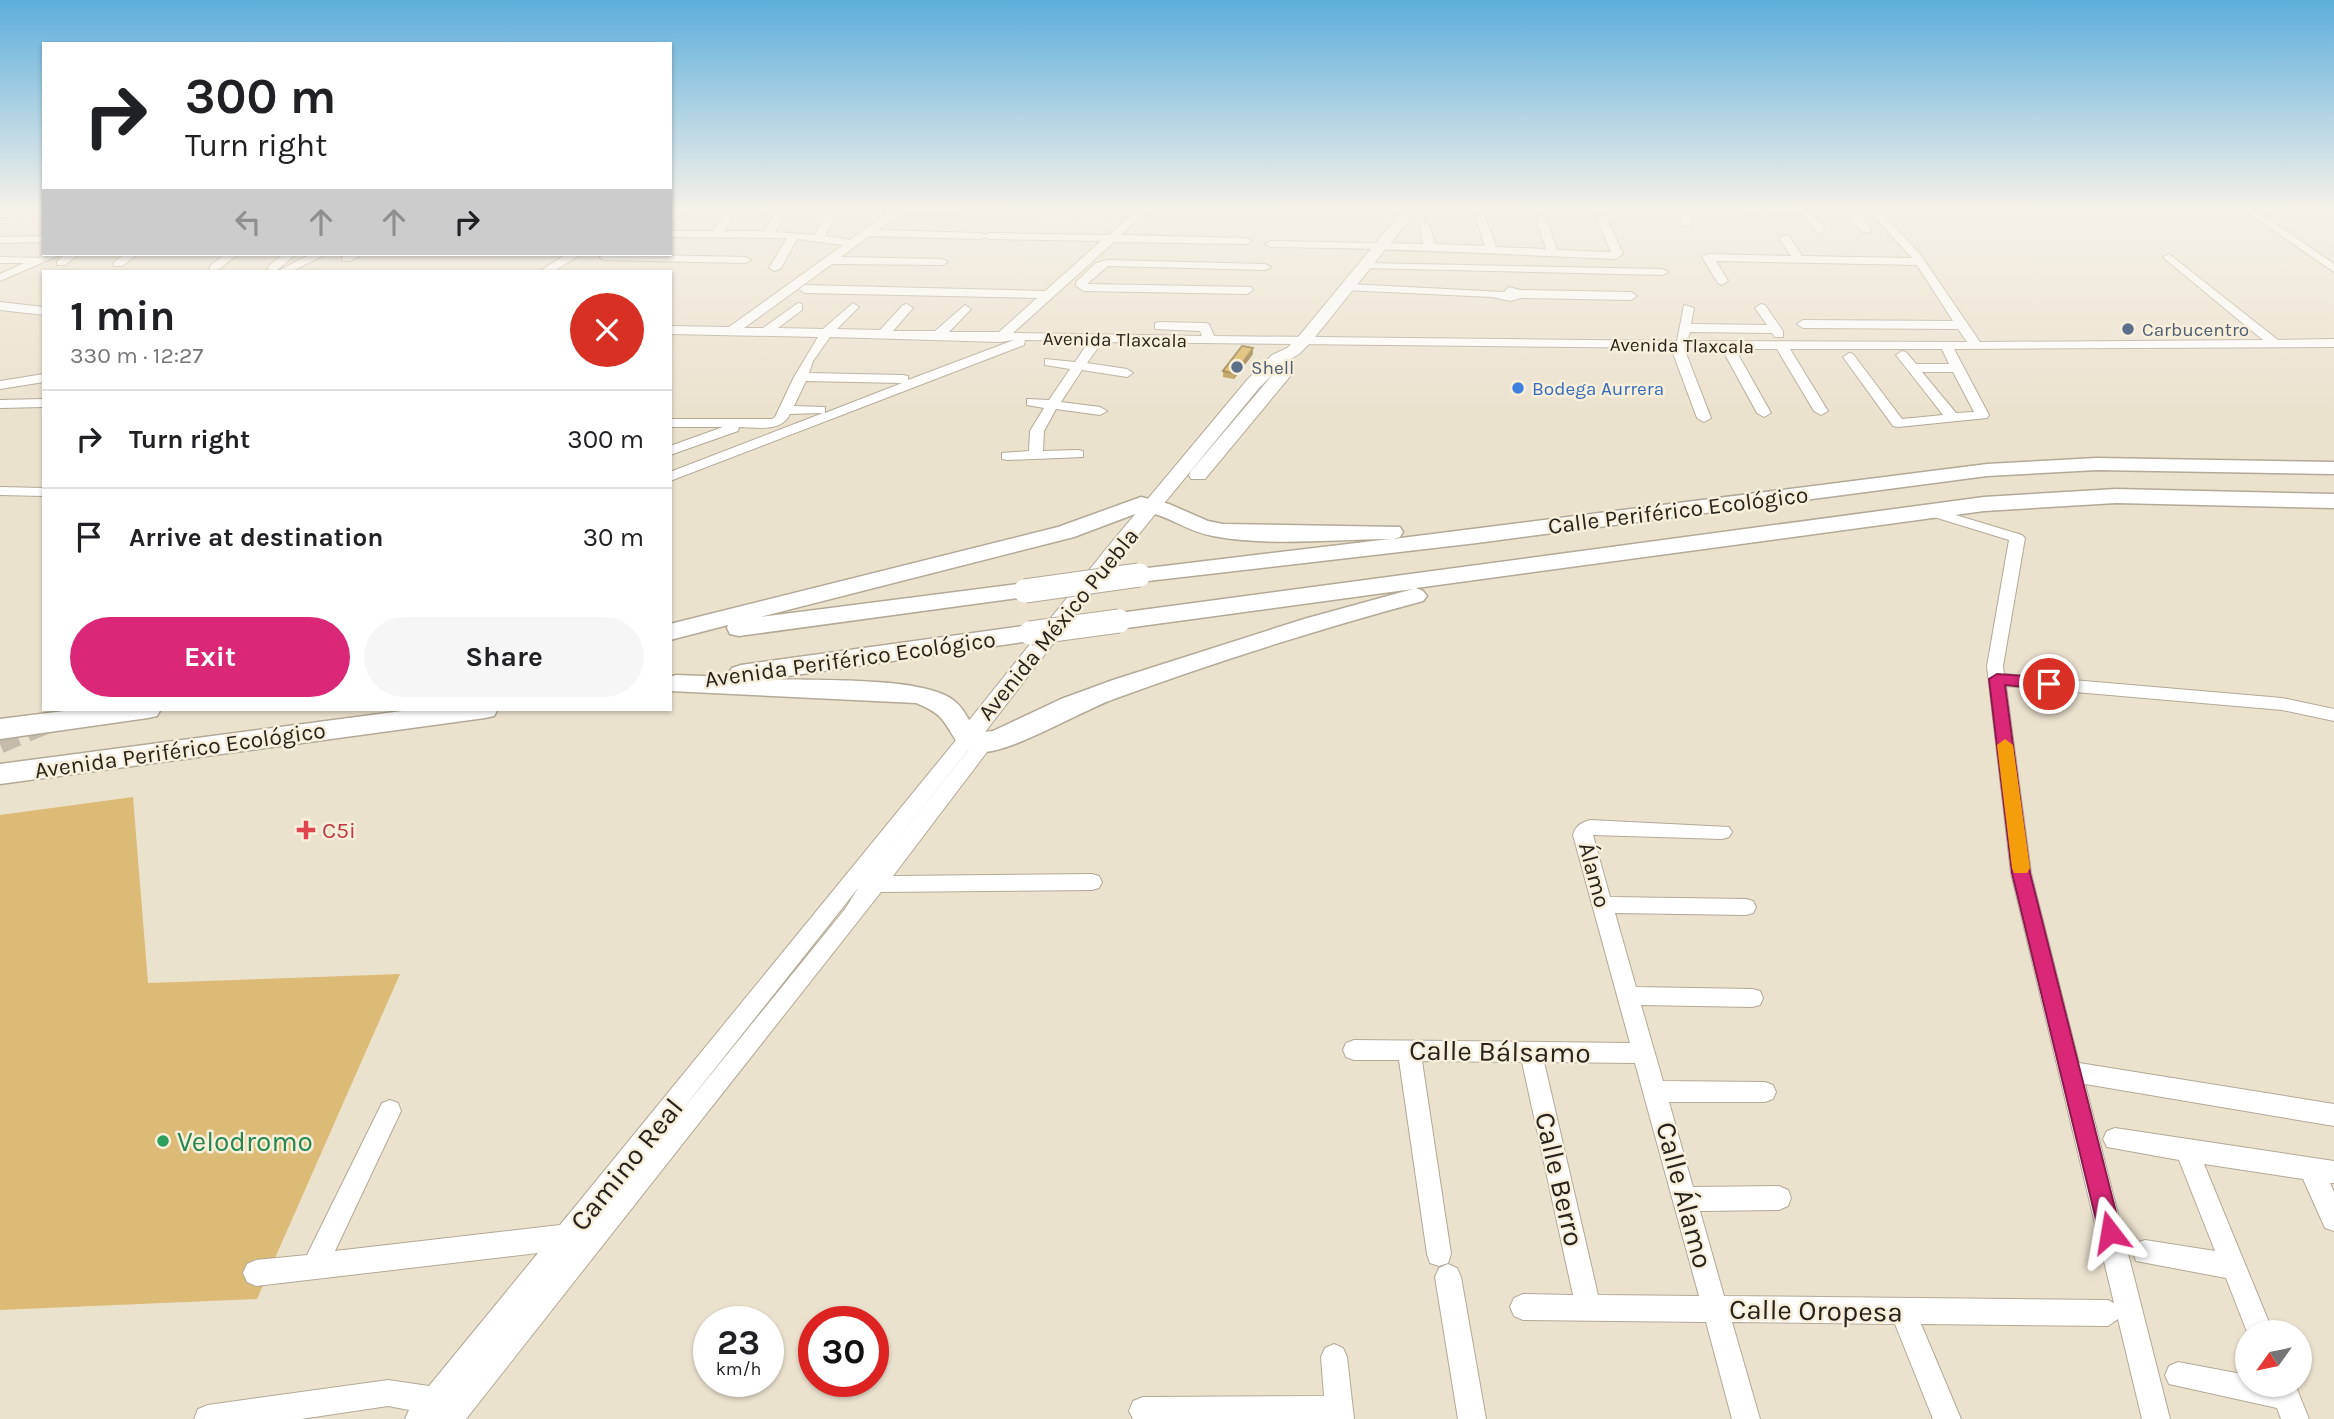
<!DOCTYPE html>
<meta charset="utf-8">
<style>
:root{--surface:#fff;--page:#f6f6f6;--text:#202124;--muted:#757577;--line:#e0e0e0;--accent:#db2777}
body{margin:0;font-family:Karla,sans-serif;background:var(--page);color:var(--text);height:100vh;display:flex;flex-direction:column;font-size:26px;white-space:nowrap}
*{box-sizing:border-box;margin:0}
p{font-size:23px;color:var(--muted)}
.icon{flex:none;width:38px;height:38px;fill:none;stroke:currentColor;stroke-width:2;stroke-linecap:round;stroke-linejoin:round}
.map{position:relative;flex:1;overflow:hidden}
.details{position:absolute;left:42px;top:270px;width:630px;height:441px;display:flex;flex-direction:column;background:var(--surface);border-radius:0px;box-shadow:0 2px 5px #0004}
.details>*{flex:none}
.top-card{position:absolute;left:42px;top:42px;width:630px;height:214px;border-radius:0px;box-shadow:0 2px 5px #0004;background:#fff;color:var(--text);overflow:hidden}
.needle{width:46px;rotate:237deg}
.buttons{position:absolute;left:2235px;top:1320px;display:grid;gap:14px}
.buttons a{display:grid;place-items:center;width:77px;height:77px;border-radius:50%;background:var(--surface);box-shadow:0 2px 5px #0004;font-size:35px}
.speed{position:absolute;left:693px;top:1306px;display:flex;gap:14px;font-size:35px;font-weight:700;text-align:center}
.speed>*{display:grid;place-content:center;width:91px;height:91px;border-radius:50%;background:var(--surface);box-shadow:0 2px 5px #0004;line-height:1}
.speed small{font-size:18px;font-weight:400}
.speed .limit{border:10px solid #d22;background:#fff;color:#111}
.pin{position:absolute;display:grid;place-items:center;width:60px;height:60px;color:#fff;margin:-30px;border:4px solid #fff;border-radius:50%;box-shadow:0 2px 7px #0007}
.me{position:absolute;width:77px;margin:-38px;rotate:346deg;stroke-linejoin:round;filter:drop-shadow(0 0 5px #0008)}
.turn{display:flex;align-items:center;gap:24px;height:147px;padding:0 28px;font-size:32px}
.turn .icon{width:91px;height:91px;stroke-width:2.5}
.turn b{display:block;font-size:49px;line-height:60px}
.lanes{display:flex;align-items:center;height:66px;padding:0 28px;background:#0003;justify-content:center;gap:35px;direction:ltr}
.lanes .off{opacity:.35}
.round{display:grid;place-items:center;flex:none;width:74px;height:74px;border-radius:37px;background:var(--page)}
.head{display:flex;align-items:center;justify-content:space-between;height:119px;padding:0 28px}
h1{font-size:42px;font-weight:700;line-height:52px}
.action{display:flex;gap:14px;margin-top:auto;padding:14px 28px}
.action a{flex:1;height:80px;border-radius:42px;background:var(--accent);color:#fff;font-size:28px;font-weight:700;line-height:80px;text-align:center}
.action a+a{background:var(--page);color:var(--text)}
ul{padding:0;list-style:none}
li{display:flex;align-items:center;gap:21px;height:98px;padding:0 28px;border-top:2px solid var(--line)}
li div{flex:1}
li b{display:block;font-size:26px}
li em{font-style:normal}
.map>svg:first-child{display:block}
.green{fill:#dcbb76}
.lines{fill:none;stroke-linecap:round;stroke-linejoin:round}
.minor-tunnel{stroke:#c4bcab;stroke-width:19;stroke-dasharray:19 10;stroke-linecap:butt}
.minor-casing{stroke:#b2a996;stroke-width:2}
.major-casing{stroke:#b2a996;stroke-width:2}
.highway-casing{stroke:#b2a996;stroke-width:3}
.minor{fill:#fff;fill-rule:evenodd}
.major{fill:#fff;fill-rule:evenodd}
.highway{fill:#fff;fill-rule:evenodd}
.highway-bridge-casing{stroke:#b2a996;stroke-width:25;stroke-linecap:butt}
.highway-bridge{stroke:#fff;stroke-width:23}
.wall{fill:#bd9c51}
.shaded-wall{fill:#9a7f42}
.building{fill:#dcb55e;stroke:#9a7f42;stroke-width:2}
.route{fill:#db2777;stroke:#8e194d;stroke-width:2}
.slow{fill:#f59e0b}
.service-dot{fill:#5c6f8a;stroke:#f8efdb;stroke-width:2.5}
.shop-dot{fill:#3f7fe0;stroke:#f8efdb;stroke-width:2.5}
.health-dot{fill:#e0444e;stroke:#f8efdb;stroke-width:2.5}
.leisure-dot{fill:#2e9e5b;stroke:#f8efdb;stroke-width:2.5}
.labels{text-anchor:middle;stroke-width:5;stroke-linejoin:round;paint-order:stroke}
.far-service-label{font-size:19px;fill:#4e5e75;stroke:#f8efdb;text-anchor:start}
.far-street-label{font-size:19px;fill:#28241d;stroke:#f8efdb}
.far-shop-label{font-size:19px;fill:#366cbe;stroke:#f8efdb;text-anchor:start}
.street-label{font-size:23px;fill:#28241d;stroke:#f8efdb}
.health-label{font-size:23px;fill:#be3a42;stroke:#f8efdb;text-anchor:start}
.near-street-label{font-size:28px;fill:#28241d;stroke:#f8efdb}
.near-leisure-label{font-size:28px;fill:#27864d;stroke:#f8efdb;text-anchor:start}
</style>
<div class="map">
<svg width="2334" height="1419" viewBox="0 0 2334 1419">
<rect width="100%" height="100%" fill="#ebe2ce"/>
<path class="green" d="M133,797L148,983L400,974L257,1299L0,1310V815Z"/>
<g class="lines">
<path class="minor-tunnel" d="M0,744L83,709"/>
<defs>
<path id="minor" d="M44,210V216L0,217V211Z
M676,210H689L670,221V213Z
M728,210H738L724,231H764L778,210H788L775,232L814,235L829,210H839L825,236L850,240L891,210L1127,211L1132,214L1137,210H1148L1121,235L1246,238L1252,241L1246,244L1114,242L1013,333L1202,336L1200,331L1155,329V323L1159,322L1205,323L1209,324L1214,336L1677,341L1684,305L1694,308L1691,324L1767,325L1755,308L1761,304L1765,305L1783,331V337H1775L1772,333L1690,332L1687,341L1967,342L1958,329L1803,328L1797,324L1803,320L1953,321L1917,265L1716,261L1728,281L1722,285L1718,283L1702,257L1708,254L1791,256L1779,238L1785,235L1789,236L1802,256L1912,258L1868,210H1879L1920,254L1980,342L2263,340L2165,259L2163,257L2169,254L2278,340L2334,339V347L1954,349L1989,415L1987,418L1898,427L1893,426L1843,357L1849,353L1853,354L1902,419L1943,415L1896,355L1902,351L1906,352L1916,364H1949L1942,349H1790L1828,411L1821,415L1814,411L1777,349H1735L1771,413L1764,417L1757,413L1722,349L1684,348L1711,418L1704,422L1697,418L1671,348L1102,342L1087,363L1127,369L1133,373L1127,377L1082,370L1061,402L1100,407L1107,411L1100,415L1056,409L1044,431L1043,451L1078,450L1083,451V457L1007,460L1002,459V453L1029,451L1030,431L1044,408L1027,405V399L1049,400L1070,369L1045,365V359L1075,362L1089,341L1025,340L1024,345L670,481V472L823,413L790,414C781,433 757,427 739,427L738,431L670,455V446L723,427H670V419H772L775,417L794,377L818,337L670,334V326L729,327L843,245L797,239L781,268L775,271L769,268L787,238L670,237V231H713ZM903,211L907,213L1129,217L1109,235L990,233L985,235L980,233L878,230ZM869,236L980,239L985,237L990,239L1101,241L1045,291L805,285L799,289L805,293L1037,298L999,332H949L971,309L965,305L935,331H893L913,308L907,304L903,305L880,330L837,329L859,307L853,303L823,329L778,328L802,310V304L798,303L763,328H744L832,264L942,265L948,262L942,259L841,257ZM830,337L1000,342L1014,340L908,380V376L903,375L809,373L813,361ZM1922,372H1953L1974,412L1956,413ZM806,381L902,383L825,413V407L794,406Z
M1683,210H1693L1691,227L1682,225L1680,219Z
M1742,210H1854L1859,212L1872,231L1863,233L1848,215H1815L1825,230L1820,233L1816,232L1804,214L1747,213Z
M2111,210H2123L2127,215L2118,217Z
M2244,210H2256L2334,264V272Z
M1480,213L1485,216L1496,247L1546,249L1536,218L1541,215L1546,218L1557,250L1611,252L1596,217L1605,215L1623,254L1615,259C1500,254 1388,248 1271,247L1265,244L1271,241L1423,244L1420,226L1425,223L1430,226L1435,244L1485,246L1475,216Z
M44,236V242L0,243V237Z
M47,254H62L0,281V274L24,263H0V257L38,258Z
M66,254H79L65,265H57V261Z
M125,254H138L122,266H114V262Z
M225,254H238L218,270H210V266Z
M283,254H296L276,271H268V267Z
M311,254H326L293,271H278Z
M348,254H363L350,261H342V257Z
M567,254H581L554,271H540Z
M612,254L745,257L751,260L745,263L605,260L599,257Z
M1108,260L1265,264L1271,267L1265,270L1108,266L1087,284L1251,287L1253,290L1247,294L1084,291L1076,286V282L1096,263Z
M1366,263L1662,269L1668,272L1662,275L1362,268V264Z
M1348,284L1504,292L1509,287L1520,290L1631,292L1637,296L1631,300L1521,298L1510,301L1492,297L1344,290V286Z
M0,302L44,307V315L0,310Z
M44,374V382L0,389V381Z
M44,399V407L0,408V400Z
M0,487L44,488V496L0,495Z
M1926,506L2022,535L2025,538L2003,666L2004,674L2282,698L2334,709V721L2282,710L2006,686L2031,873L2079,1063L2334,1104V1126L2085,1084L2170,1419H2142L2118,1319L2108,1326L1921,1324L1961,1419H1933L1895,1324L1732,1322L1760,1419H1732L1706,1322L1523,1320L1514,1316L1510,1307L1514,1298L1523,1294L1573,1295L1522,1062L1422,1061L1451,1254L1448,1263L1439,1266L1430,1263L1427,1254L1399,1060H1354L1346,1057L1343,1050L1346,1043L1354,1040L1630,1043L1573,835C1576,825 1581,823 1590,820L1729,827L1732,832L1729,837L1722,839L1593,835L1610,897L1746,899L1753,901L1756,907L1753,913L1746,915L1615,913L1636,987L1752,989L1760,991L1763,998L1760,1005L1752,1007L1641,1005L1663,1081L1765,1082L1773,1085L1776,1092L1773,1099L1765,1102H1669L1693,1187L1779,1186L1788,1190L1791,1198L1788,1206L1779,1210L1700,1211L1724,1296L2108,1300L2114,1303L2011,873L1987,666L2009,540L1921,513L1919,510L1921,507ZM1544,1062L1635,1063L1699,1296L1598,1295Z
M967,733L973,734L976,739L973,744L868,876L978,738H990L993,743L990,748L893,876L1092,874L1099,876L1102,882L1099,888L1092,890L881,892L466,1419H405L409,1410L388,1406L301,1419H194L198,1409L208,1405L388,1380L429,1386L538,1253L256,1286L247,1282L243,1273L247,1264L256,1260L307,1255L382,1103L390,1100L398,1103L401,1111L335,1251L560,1225L961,734ZM859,887L845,909L678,1115Z
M2115,1128L2334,1161V1183H2330L2334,1192V1231L2325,1228L2303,1179L2204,1164L2273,1332H2247L2226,1278L2136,1261L2133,1252L2136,1243L2145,1240L2215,1251L2179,1160L2107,1147L2103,1139L2107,1131Z
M1448,1264L1457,1268L1461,1277L1486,1419H1458L1435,1277L1439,1268Z
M1334,1344L1343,1348L1347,1357L1354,1419H1133L1129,1411L1133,1401L1143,1397L1324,1396L1321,1357L1325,1348Z
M2178,1362L2247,1375V1384H2295L2309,1419H2281L2277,1408L2169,1384L2165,1375L2169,1366Z"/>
<path id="major" d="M1403,210H1417L1311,342L1299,354L1284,363L1259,388L1120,557L975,745L967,747L959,745L955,739L959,733L1106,549L1247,380L1272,355L1287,348L1299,336Z
M1286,365L1292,366L1294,370L1292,374L1205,479H1191L1189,475L1191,471L1280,366Z"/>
<path id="highway" d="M2097,458L2334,462V474L2097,470L1987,476L1477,543L1139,582L1131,580L1127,575L1131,570L1390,539C1332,539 1271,547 1213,536C1188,532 1168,515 1143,511L1074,537L760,617L1025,583L1033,586L1037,591L1033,596L739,636L730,634L727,628L728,625L670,640V624L1058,527L1141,497L1169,504L1208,521L1223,524L1400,527L1403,532L1400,537L1393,539L1987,464Z
M2116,489L2334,494V508L2116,503L1984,511L1416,588L1423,591L1427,596L1423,601C1319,629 1215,662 1114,699C1083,710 1009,754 981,752C952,749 955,732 939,716C932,710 924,706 916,703L670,691V677L676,675L730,677L728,674L732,668L741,665L1030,625L1039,627L1042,633L1039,639L1030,641L768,679C811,681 922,676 953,700C964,707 967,720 976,729L982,732L993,731L1061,699L1113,680L1304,619L1413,589L1119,629L1110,627L1107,621L1110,615L1119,613L1984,497Z
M80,709H161L157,716L148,718L0,739V719Z
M417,709H498L494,716L485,718L0,784V764Z"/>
</defs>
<use href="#minor" class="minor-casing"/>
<use href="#major" class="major-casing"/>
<use href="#highway" class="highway-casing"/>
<use href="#minor" class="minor"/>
<use href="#major" class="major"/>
<use href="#highway" class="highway"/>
<defs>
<path id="highway-bridge" d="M1025,591L1139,575
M1030,633L1119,621"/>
</defs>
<use href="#highway-bridge" class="highway-bridge-casing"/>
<use href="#highway-bridge" class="highway-bridge"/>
</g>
<path class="wall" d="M1253,348V354L1234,379L1223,377V371Z"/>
<path class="shaded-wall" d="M1253,348V354L1234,379L1235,374Z"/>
<path class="building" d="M1242,346L1253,348L1235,374L1223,371Z"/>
<linearGradient id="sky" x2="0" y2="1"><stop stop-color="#5daedc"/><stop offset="0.51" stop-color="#f6f2e9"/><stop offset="1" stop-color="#f6f2e9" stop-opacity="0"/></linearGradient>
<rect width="2334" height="409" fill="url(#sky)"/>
<path class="route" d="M1997,674L2049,678L2057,684L2049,689L2005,685L2030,873L2121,1232L2118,1240L2110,1243L2102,1240L2099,1232L2012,873L1989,679Z"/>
<path class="slow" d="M2005,739L2013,745L2030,868L2027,873H2014L2012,868L1997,745Z"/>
<g class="service-dot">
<circle cx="2128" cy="329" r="7"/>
<circle cx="1237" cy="367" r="7"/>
</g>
<circle class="shop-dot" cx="1518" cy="388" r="7"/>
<path class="health-dot" d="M302.5 819.5h7v7h7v7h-7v7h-7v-7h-7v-7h7z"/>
<circle class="leisure-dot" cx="163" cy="1141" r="7"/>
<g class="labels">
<g class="far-service-label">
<text x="2142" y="336">Carbucentro</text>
<text x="1251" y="374">Shell</text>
</g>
<g class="far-street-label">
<text transform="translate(1115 339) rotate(1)" y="7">Avenida Tlaxcala</text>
<text transform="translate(1682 345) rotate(1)" y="7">Avenida Tlaxcala</text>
</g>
<g class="far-shop-label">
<text x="1532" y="395">Bodega Aurrera</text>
</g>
<g class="street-label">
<text transform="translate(1678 510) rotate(-7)" y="8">Calle Periférico Ecológico</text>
<text transform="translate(1058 624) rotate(-51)" y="8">Avenida México Puebla</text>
<text transform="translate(850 659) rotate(-8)" y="8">Avenida Periférico Ecológico</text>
<text transform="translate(180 750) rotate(-8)" y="8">Avenida Periférico Ecológico</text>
<text transform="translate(1595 875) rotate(75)" y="8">Álamo</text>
</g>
<g class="health-label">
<text x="322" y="838">C5i</text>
</g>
<g class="near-street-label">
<text transform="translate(1500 1051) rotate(1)" y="10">Calle Bálsamo</text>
<text transform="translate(626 1164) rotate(-51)" y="10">Camino Real</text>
<text transform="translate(1560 1179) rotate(77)" y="10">Calle Berro</text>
<text transform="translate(1685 1195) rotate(75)" y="10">Calle Álamo</text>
<text transform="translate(1816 1310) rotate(1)" y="10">Calle Oropesa</text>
</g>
<g class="near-leisure-label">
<text x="177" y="1151">Velodromo</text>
</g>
</g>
</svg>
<div class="buttons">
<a><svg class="needle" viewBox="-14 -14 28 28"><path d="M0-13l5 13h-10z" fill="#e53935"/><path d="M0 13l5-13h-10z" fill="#757577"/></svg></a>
</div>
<div class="speed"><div>23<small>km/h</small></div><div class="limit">30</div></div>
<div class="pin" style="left:2049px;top:684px;background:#d93025"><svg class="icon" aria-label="arrive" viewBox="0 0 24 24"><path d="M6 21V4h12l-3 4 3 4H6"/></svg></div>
<svg class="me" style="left:2110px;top:1232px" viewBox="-20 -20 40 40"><path d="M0-17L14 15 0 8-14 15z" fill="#db2777" stroke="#fff" stroke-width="4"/></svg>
<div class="top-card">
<div class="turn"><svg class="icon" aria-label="right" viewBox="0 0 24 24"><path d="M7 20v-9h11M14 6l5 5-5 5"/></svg><div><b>300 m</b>Turn right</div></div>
<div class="lanes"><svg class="icon off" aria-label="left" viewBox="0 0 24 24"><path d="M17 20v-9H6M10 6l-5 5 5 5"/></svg><svg class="icon off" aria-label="ahead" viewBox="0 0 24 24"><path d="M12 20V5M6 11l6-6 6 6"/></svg><svg class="icon off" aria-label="ahead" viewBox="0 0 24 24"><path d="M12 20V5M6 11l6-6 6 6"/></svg><svg class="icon" aria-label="right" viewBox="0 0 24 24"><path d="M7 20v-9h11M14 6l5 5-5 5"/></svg></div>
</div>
<section class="details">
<div class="head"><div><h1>1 min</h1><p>330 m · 12:27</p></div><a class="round" style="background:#d93025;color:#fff"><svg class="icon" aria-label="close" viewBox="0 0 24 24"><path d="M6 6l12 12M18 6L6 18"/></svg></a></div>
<ul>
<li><svg class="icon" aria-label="right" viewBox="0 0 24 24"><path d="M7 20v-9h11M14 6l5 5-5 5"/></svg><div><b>Turn right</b></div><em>300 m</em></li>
<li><svg class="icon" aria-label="arrive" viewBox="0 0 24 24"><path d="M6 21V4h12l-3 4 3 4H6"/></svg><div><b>Arrive at destination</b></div><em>30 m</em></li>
</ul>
<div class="action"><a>Exit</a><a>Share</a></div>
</section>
</div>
